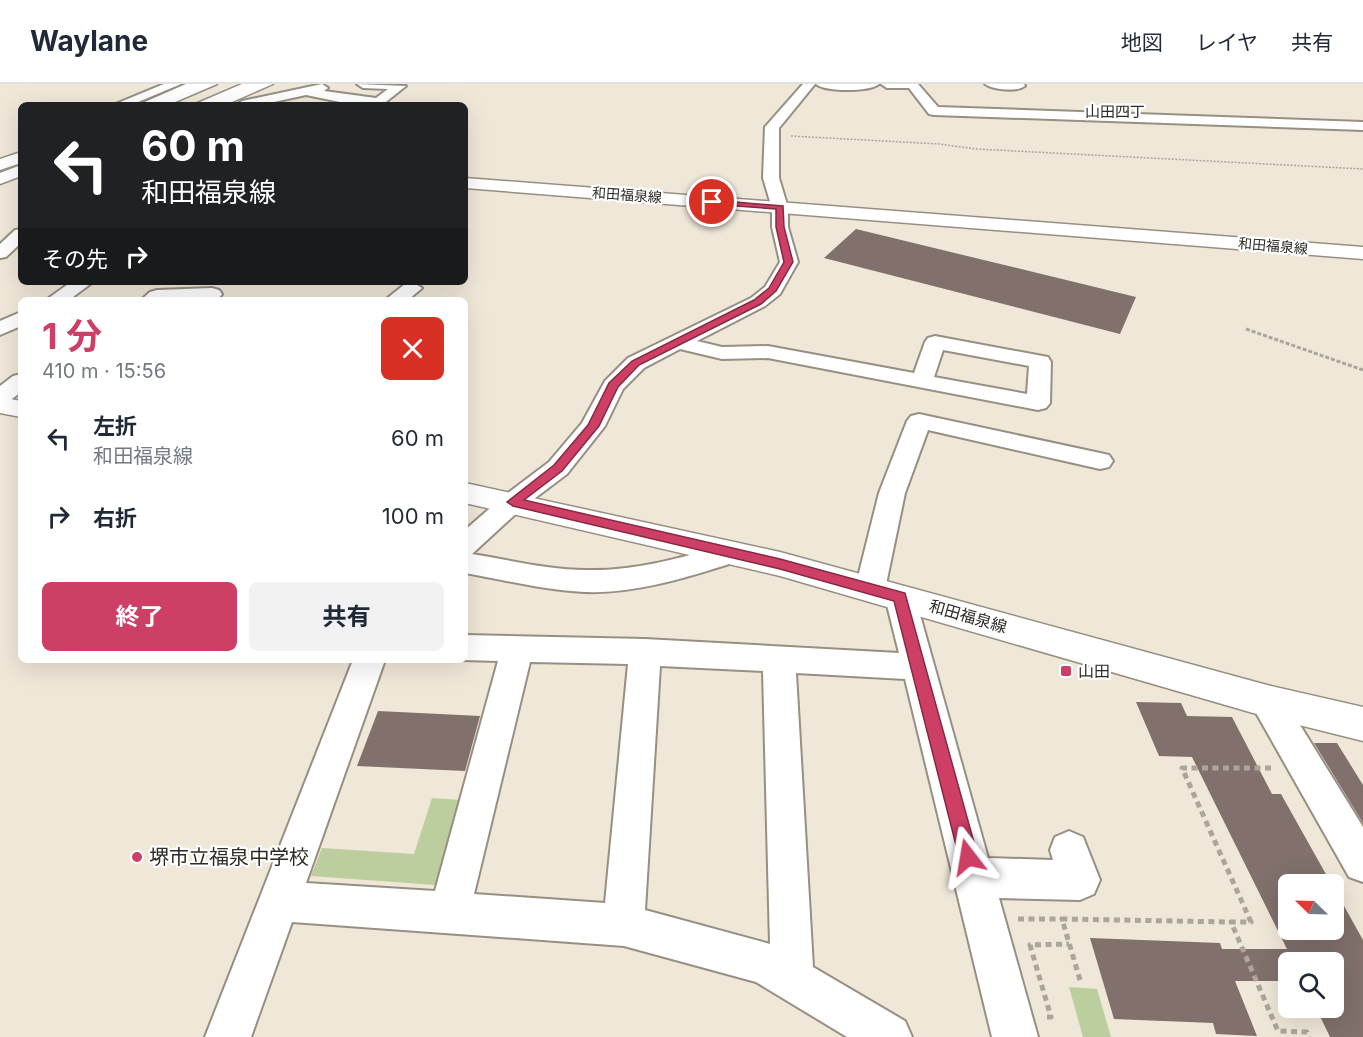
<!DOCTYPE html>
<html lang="ja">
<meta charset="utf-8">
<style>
:root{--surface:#fff;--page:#f2f2f3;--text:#1f2937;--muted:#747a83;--line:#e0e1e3;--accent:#ce3f66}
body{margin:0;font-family:Inter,"Noto Sans JP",sans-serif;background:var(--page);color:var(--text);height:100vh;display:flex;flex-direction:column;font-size:22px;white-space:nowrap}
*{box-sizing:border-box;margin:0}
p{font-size:20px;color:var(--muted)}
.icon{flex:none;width:33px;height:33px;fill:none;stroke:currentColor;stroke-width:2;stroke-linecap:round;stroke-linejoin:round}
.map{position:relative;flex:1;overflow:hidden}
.drawer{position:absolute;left:18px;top:213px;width:450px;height:366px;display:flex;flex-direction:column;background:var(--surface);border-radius:9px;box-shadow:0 6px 24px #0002}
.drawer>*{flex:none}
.hud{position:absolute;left:18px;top:18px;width:450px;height:183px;border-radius:9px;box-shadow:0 6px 24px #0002;background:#202124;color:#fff;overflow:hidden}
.needle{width:39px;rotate:293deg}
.controls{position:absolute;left:1278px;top:790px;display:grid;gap:12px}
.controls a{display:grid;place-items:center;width:66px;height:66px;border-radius:9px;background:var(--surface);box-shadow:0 6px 24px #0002;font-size:30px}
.pin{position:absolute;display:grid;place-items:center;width:51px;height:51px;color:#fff;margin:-26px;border:3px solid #fff;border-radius:50%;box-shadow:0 2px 6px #0007}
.me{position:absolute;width:66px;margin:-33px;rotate:346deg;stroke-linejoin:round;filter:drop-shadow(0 0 4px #0008)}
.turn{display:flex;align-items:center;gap:21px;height:126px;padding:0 24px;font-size:27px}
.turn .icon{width:78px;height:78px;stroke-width:2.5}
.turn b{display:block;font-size:42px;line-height:51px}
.then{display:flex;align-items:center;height:57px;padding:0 24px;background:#0003;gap:12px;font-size:22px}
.round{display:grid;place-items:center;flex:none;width:63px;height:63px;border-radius:9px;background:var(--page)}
.head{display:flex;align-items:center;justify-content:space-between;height:102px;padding:0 24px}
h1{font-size:36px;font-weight:700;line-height:45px;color:var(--accent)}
.cta{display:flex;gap:12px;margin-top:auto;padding:12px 24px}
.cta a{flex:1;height:69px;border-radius:9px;background:var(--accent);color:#fff;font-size:24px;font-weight:700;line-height:69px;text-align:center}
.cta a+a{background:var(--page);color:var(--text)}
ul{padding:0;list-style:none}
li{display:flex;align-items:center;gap:18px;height:78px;padding:0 24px}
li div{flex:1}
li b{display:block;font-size:22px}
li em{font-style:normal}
header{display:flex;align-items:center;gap:36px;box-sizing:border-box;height:84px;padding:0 30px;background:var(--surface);border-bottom:2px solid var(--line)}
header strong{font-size:28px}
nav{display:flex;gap:33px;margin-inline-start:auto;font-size:21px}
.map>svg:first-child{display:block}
.green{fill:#bcce9d}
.building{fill:#81706c}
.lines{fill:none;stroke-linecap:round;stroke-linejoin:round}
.minor-casing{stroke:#978f81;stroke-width:4}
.major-casing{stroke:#978f81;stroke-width:3}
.highway-casing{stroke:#978f81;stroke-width:3}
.path-far2{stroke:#aca69a;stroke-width:1.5;stroke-dasharray:2 1.5;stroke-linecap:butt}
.path-far1{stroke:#aca69a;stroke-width:3;stroke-dasharray:4 2;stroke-linecap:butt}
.path{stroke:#aca69a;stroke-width:5;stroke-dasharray:6 4.5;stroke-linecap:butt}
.minor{fill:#fff;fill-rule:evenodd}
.major{fill:#fff;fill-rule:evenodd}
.highway{fill:#fff;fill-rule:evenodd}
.route{fill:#ce3f66;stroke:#862942;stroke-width:1.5}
.poi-dot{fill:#ce3f66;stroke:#fff;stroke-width:2}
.labels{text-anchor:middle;stroke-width:4.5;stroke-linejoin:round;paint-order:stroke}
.far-street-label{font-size:14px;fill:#2e2b25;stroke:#fff}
.far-neighbourhood-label{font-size:15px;fill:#2e2b25;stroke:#fff}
.street-label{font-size:16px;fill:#2e2b25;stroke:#fff}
.poi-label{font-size:16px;fill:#2e2b25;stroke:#fff;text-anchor:start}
.near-poi-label{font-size:20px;fill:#2e2b25;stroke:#fff;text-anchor:start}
</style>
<header>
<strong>Waylane</strong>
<nav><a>地図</a><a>レイヤ</a><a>共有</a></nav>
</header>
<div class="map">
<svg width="1363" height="953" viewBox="0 0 1363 953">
<rect width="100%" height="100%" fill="#efe7d8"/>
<path class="green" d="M432,714L460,716L435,801L311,792L322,764L414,770Z
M1069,903L1097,905L1111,953H1083Z"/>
<path class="building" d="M856,145L1136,213L1120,250L824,174Z
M1136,618L1181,619L1187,632L1232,633L1272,710H1281L1332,801H1288V846H1334V804L1363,856V953H1330L1316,924H1334V879H1294L1288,869V897H1235L1257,952L1216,950L1213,939L1114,935L1090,854L1220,859L1222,865H1287L1192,673L1159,672Z
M378,627L480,632L465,687L357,682Z
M1314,659H1337L1363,701V739Z"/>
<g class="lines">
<defs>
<path id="minor" d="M164,0H181L131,21H113Z
M322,0L328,4L324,7L376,14L388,5L363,4L357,0L406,2L382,21L345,19L306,11L260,21H236L242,17Z
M803,0H815L779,44V94L788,124V143L798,178L780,210L765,222L697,257L722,263L768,262L914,289L925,258L928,254L935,252L1048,273L1051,278L1050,319L1046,324L1038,326L768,274L722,275L680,265L644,284L623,305L605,342L567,390L522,424L472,470C510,476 548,486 587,486C637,487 685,473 732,459L742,462L746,469L742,476C691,492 638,510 584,508C544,506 504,496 465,489V446L504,412L549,378L582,339L605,297L628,274L751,214L765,203L780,178L772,143V124L763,94L765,43ZM943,266L1029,282L1027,310L934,293Z
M816,0H879C870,8 825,8 816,0Z
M881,0H918L938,23L1363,38V46L934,31L929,30L909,4H887Z
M985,0H1024L1025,2C1017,8 993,6 985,0Z
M21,145V159L6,173L0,174V160L15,146Z
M71,198H93L69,216H46Z
M412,198L422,204L408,216H385L405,200Z
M212,204L219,206L222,210L219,214L141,216L150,208L157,206Z
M21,228V242L0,251V237Z
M21,290V308L8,318L0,320V302L13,292Z
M919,330L1100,369L1109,371L1113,377L1109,383L1100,385L928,346L905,409L885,505L880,513L870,516L860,513L855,505L879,409L907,337L911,332Z
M900,502L911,505L915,513L988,774L1053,776L1050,766L1055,753L1069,747L1083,753L1100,796L1094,810L1080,816L999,814L1038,953H992L905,595L796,589L813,883L905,937L912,953H847L756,898L624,862L292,838L251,953H205L353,576H385L306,799L435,807L498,577L463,576L465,551L645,555L899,569L885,513L889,505ZM530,578L628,580L605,819L474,810ZM660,582L763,587L770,860L645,826Z
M1267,603L1279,607L1363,743V798L1349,793L1255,627L1250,617L1255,607Z"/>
<path id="major" d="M186,0H205L158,21H138Z
M254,0H273L225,21H205Z
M21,68V79L0,86V75Z
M465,94L1363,163V175L465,104Z
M0,313L21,317V333L0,329Z
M465,399L780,468L1267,601L1363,623V657L1267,633L780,492L465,419Z"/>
<path id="highway" d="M197,0H217L168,21H148Z
M242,0H261L213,21H193Z
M21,81V92L0,100V89Z"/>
</defs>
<use href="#minor" class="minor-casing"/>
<use href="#major" class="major-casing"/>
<use href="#highway" class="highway-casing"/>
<path class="path-far2" d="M791,52L939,60L976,65L1363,85"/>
<path class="path-far1" d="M1246,245L1363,286"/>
<path class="path" d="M1271,684H1182L1251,838H1231L1278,947L1307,948L1309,953
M1018,835H1062
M1080,896L1062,835L1231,838
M1047,933H1051L1030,861L1069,860"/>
<use href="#minor" class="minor"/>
<use href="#major" class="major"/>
<use href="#highway" class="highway"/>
</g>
<path class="route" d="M712,116L783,122L784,143L793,178L776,207L761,220L639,281L618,303L599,342L562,387L524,416L780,475L905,509L978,773L975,779L968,782L962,779L959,773L894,517L780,485L513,422L507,418L554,381L588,341L609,299L632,277L754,216L769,204L784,178L776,143V125L710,120Z"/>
<g class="poi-dot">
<rect x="1060" y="581" width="12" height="12" rx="3"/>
<circle cx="137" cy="773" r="6"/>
</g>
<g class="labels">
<g class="far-street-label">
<text transform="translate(627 111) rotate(4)" y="5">和田福泉線</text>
<text transform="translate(1273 162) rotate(5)" y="5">和田福泉線</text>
</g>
<g class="far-neighbourhood-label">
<text x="1115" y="33">山田四丁</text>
</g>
<g class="street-label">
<text transform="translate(968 532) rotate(16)" y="6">和田福泉線</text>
</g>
<g class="poi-label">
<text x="1078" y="593">山田</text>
</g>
<g class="near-poi-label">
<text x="149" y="780">堺市立福泉中学校</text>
</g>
</g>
</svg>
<div class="controls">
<a><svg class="needle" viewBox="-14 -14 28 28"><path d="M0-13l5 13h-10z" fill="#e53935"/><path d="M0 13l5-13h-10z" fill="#747a83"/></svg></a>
<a><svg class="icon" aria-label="search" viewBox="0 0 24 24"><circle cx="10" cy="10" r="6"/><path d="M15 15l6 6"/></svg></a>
</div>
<div class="pin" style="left:712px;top:118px;background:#d93025"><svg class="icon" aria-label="arrive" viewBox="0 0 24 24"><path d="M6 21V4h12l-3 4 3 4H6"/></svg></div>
<svg class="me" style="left:968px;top:773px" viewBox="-20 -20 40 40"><path d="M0-17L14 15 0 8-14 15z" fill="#ce3f66" stroke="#fff" stroke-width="4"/></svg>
<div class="hud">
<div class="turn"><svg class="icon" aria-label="left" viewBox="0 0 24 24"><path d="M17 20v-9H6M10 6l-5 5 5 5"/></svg><div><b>60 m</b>和田福泉線</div></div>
<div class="then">その先<svg class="icon" aria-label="right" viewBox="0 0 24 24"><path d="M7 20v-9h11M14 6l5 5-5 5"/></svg></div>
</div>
<section class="drawer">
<div class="head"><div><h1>1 分</h1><p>410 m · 15:56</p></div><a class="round" style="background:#d93025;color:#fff"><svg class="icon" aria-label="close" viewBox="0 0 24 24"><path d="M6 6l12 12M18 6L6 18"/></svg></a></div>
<ul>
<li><svg class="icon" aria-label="left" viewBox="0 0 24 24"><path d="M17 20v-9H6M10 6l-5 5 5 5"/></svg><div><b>左折</b><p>和田福泉線</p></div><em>60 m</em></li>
<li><svg class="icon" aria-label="right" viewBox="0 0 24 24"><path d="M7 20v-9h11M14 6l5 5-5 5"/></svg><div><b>右折</b></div><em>100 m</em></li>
</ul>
<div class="cta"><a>終了</a><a>共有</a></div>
</section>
</div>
